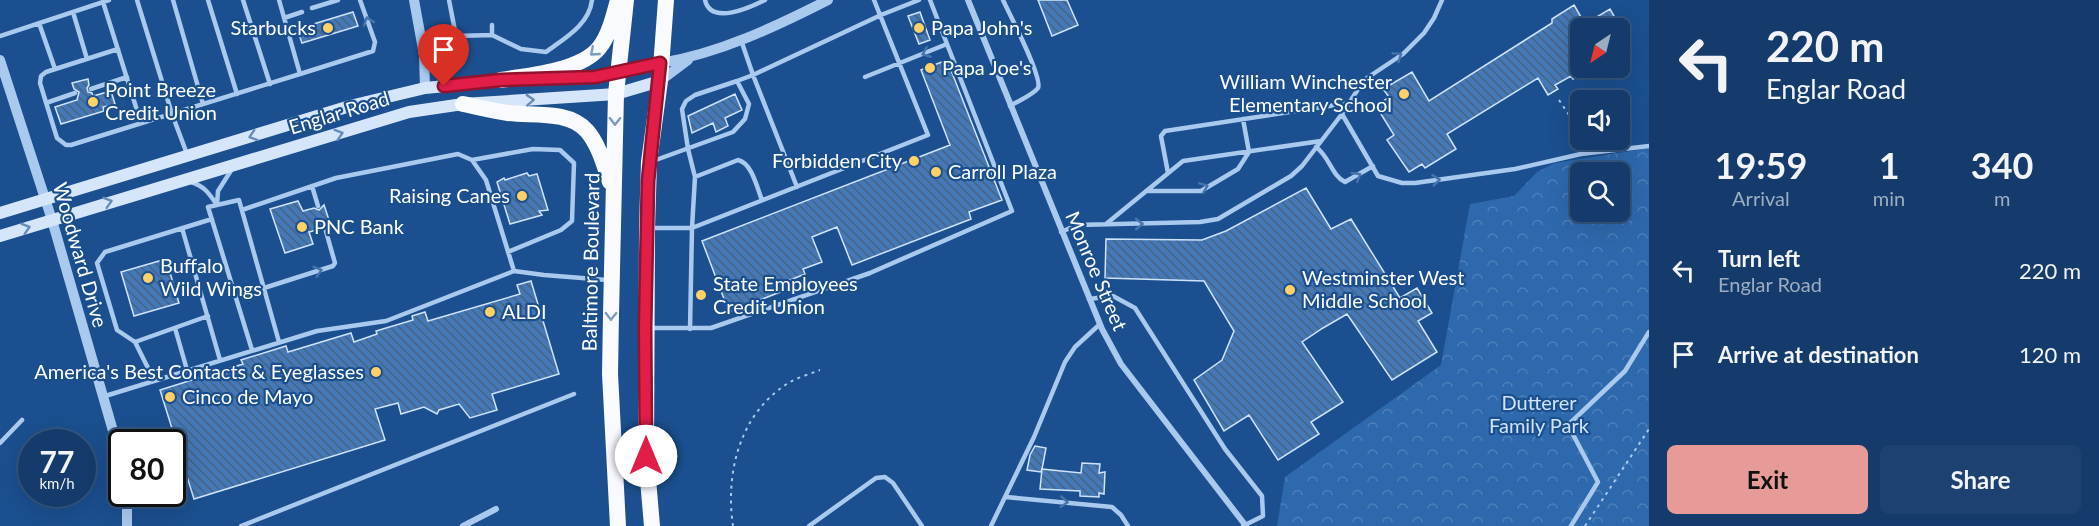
<!DOCTYPE html>
<style>
:root{--surface:#143b6b;--page:#1d4271;--text:#f1f3f6;--muted:#9dadc1;--line:#33557e;--accent:#e69b98}
body{margin:0;font-family:Lato,sans-serif;background:var(--page);color:var(--text);height:100vh;display:flex;flex-direction:column;font-size:22px;white-space:nowrap}
*{box-sizing:border-box;margin:0}
p{font-size:20px;color:var(--muted)}
.icon{flex:none;width:33px;height:33px;fill:none;stroke:currentColor;stroke-width:2;stroke-linecap:round;stroke-linejoin:round}
.map{position:relative;flex:1;overflow:hidden}
.drawer{display:flex;flex-direction:column;background:var(--surface);width:450px}
.drawer>*{flex:none}
.hud{background:#143b6b;color:var(--text);overflow:hidden}
.needle{width:39px;rotate:215deg}
.tools{position:absolute;left:1570px;top:18px;display:grid;gap:12px}
.tools a{display:grid;place-items:center;width:60px;height:60px;border-radius:9px;background:var(--surface);box-shadow:0 6px 24px #0002,0 0 0 2px var(--line);font-size:30px}
.speed{position:absolute;left:18px;top:429px;display:flex;gap:12px;font-size:30px;font-weight:700;text-align:center}
.speed>*{display:grid;place-content:center;width:78px;height:78px;border-radius:50%;background:var(--surface);box-shadow:0 6px 24px #0002,0 0 0 2px var(--line);line-height:1}
.speed small{font-size:15px;font-weight:400}
.speed .limit{border:3px solid #111;border-radius:9px;background:#fff;color:#111}
.pin{position:absolute;display:grid;place-items:center;width:51px;height:51px;color:#fff;margin:-62px -26px;border-radius:50% 50% 50% 0;rotate:-45deg;box-shadow:0 0 6px #0007}
.pin .icon{rotate:45deg}
.me{position:absolute;width:66px;margin:-33px;rotate:0deg;stroke-linejoin:round;filter:drop-shadow(0 0 4px #0008)}
.turn{display:flex;align-items:center;gap:21px;height:126px;padding:0 18px;font-size:27px}
.turn .icon{width:78px;height:78px;stroke-width:2.5}
.turn b{display:block;font-size:42px;line-height:51px}
.eta{display:flex;justify-content:space-evenly;align-items:center;height:102px;text-align:center}
.eta b{font-size:36px;font-weight:700;line-height:42px}
.primary-button{display:flex;gap:12px;margin-top:auto;padding:12px 18px}
.primary-button a{flex:1;height:69px;border-radius:9px;background:var(--accent);color:#111;font-size:24px;font-weight:700;line-height:69px;text-align:center}
.primary-button a+a{background:var(--page);color:var(--text)}
ul{padding:0;list-style:none}
li{display:flex;align-items:center;gap:18px;height:84px;padding:0 18px}
li div{flex:1}
li b{display:block;font-size:22px}
li em{font-style:normal}
main{display:flex;flex:1;min-height:0}
.map>svg:first-child{display:block}
.park{fill:url(#park-crowns);fill-rule:evenodd}
.building{fill:url(#building-back-hatch);stroke:#cfe3fa;stroke-width:1.5}
.lines{fill:none;stroke-linecap:round;stroke-linejoin:round}
.path{stroke:#a9c9ee;stroke-width:2;stroke-dasharray:3 4.5;stroke-linecap:butt}
.service{stroke:#a9c9ee;stroke-width:4.5}
.minor{stroke:#a9c9ee;stroke-width:6}
.tertiary{stroke:#a9c9ee;stroke-width:10}
.secondary{stroke:#d6e6fa;stroke-width:12}
.trunk{stroke:#f8faff;stroke-width:16}
.oneway{stroke:#4674ac}
.oneway2{stroke:#7e9cc1}
.oneway3{stroke:#668bba}
.route-casing{stroke:#92132f;stroke-width:15}
.route{stroke:#e11d48;stroke-width:10}
.poi-dot{fill:#ffd166;stroke:#1b4f8f;stroke-width:2}
.labels{text-anchor:middle;stroke-width:4.5;stroke-linejoin:round;paint-order:stroke}
.poi-label{font-size:20px;fill:#fff;stroke:#1b4f8f;text-anchor:start}
.street-label{font-size:20px;fill:#fff;stroke:#1b4f8f}
.park-label{font-size:20px;fill:#cfe3fa;stroke:#1b4f8f}
</style>
<main>
<div class="map">
<svg width="1649" height="526" viewBox="0 0 1649 526">
<defs>
<pattern id="park-crowns" width="20" height="18" patternUnits="userSpaceOnUse" patternTransform="scale(1.5)"><rect width="20" height="18" fill="#2e69ad"/><path d="M2 6a3 3 0 1 1 6 0M12 15a3 3 0 1 1 6 0" fill="none" stroke="#4d80b9"/></pattern>
<pattern id="building-back-hatch" width="6" height="6" patternUnits="userSpaceOnUse" patternTransform="scale(1.5)"><rect width="6" height="6" fill="#4478b7"/><path d="M-1 5l2 2M0 0l6 6M5-1l2 2" fill="none" stroke="#486282"/></pattern>
</defs>
<rect width="100%" height="100%" fill="#1b4f8f"/>
<path class="park" d="M1649,148V526H1277L1285,477L1441,365L1470,204L1514,196L1537,172L1555,163ZM1581,172H1620V212H1581Z"/>
<path class="building" d="M1038,0H1067L1078,25L1052,36Z
M1574,5L1585,24L1610,9L1621,28H1581V68H1597L1573,79L1571,76L1555,85L1558,89L1548,95L1538,78L1447,134L1456,149L1425,168L1422,164L1409,172L1387,140L1394,135L1376,106L1389,97L1383,89L1412,72L1429,101L1552,23V19Z
M353,12L358,26L302,43L297,29Z
M920,12L930,40L919,44L908,16Z
M947,60L1002,200L969,212L971,219L852,265L837,227L812,237L822,262L803,269L805,274L780,284L783,291L729,312L702,241L950,145L921,70Z
M88,79L89,85L87,88L88,92L92,93L93,96L111,91L115,104L103,107L104,111L61,124L55,107L77,100L79,92L74,89L72,83Z
M735,94L742,110L725,118L728,126L716,132L713,123L692,133L688,116Z
M527,173L529,176L537,174L548,210L539,211L542,215L510,224L497,182L504,178L505,180Z
M1306,188L1331,229L1351,219L1400,298L1417,288L1432,313L1418,321L1437,352L1392,380L1347,314L1323,328L1302,342L1343,402L1311,422L1319,434L1278,460L1249,415L1224,431L1194,380L1222,360L1234,331L1204,281L1105,278L1106,239L1202,240L1226,231Z
M298,201L303,211L314,208L319,210L324,205L331,226L324,224L321,229L309,232L313,244L285,253L270,209Z
M166,259L179,303L134,316L121,272Z
M531,281L559,374L492,394L497,410L470,418L459,404L439,410L437,414L424,407L401,414L398,403L375,409L385,440L194,499L160,390L243,364L241,360L286,346L288,352L351,333L354,342L377,334L376,331L413,320L412,316L425,312L428,321L520,294L517,285Z
M1035,446L1046,448L1042,469L1081,473L1082,463L1100,464L1099,473L1105,472L1104,494L1099,493V497L1080,496V491L1040,489L1042,469L1041,472L1027,470L1030,455Z"/>
<g class="lines">
<path class="path" d="M1559,100L1581,133
M1585,140L1590,146
M733,526C725,472 740,412 790,382C799,377 810,374 820,370
M1585,526L1649,429"/>
<path class="service" d="M137,0L172,114L187,154
M173,0L203,104
M208,0L237,94
M243,0L270,84
M449,0L456,36L492,35L521,49L546,52C565,38 589,25 592,0
M705,0C711,26 751,7 765,0
M1003,0C1009,13 1043,78 1038,88C1033,95 1018,101 1010,106
M1442,0L1434,18L1424,33L1403,54L1364,80L1342,114L1378,176L1402,183H1415L1515,169L1581,154L1649,146
M103,2L141,123
M312,8L338,0
M73,12L87,59
M284,18L302,12
M39,23L55,69
M492,35V25
M0,36L109,0
M741,40L753,75L881,15L919,0
M118,49L46,72L41,76L40,83L57,138L66,145H71L300,74L279,0
M300,74L373,51L375,42L360,0
M865,77L947,44L930,0
M91,89L127,77
M46,103L75,93
M1316,147C1329,156 1332,176 1345,182L1373,166
M472,160L533,149L560,150L574,163L572,221L561,230L508,252
M653,161L733,132L745,119L749,104L737,81L753,75L797,187
M1168,173L1161,136L1165,131L1349,103
M695,177L738,160C752,163 757,188 762,200
M191,182C204,186 209,193 217,205
M312,186L318,206
M1146,191H1201L1238,169L1249,152L1243,119
M217,205L218,191L232,169
M242,210L336,178L458,154L472,160L486,180L514,271
M1106,224L1183,161L1321,141
M182,228L220,360
M650,228H692L928,135L874,0
M1061,232L1077,225L1200,222L1218,219L1291,176L1302,166L1342,114
M264,288L333,266L335,263L325,228
M1089,299L1113,296L1135,308L1225,449L1262,496L1263,516L1243,526
M175,328L187,370
M651,328H711L870,273L1012,211L947,44
M690,329L692,228L695,177L688,149L682,109L686,101L695,95L737,81
M135,342L208,316
M252,350L208,207L239,200L279,342
M154,380L135,342L117,330L97,263L105,252L212,219
M102,397L317,331L386,321L514,271L544,275L607,280
M0,443L22,420
M1006,497L1112,507L1121,515L1128,526
M241,526L574,394
M809,526L876,478L885,477L893,483L922,526
M991,526L1034,437L1065,362L1075,347L1100,324
M1571,526L1598,482L1568,425L1625,371L1649,332"/>
<path class="minor" d="M968,0L1102,329L1121,364L1246,526
M463,526L496,509"/>
<path class="tertiary" d="M414,0L424,55L425,88
M0,60L52,220L122,462
M661,63C720,53 775,27 828,0
M660,81L688,60
M127,494V526"/>
<path class="secondary" d="M543,79L595,77L661,63
M0,213L350,106L425,88L508,80
M0,236L409,112L463,104L616,94L660,81"/>
<path class="trunk" d="M501,80C530,75 580,71 599,48C609,36 614,15 618,0
M463,104C478,107 493,111 508,113C533,116 569,110 587,131C599,145 604,165 610,182
M618,526L610,374L611,314L616,94L626,0
M652,526L646,456L647,228L649,162L660,81L666,0"/>
</g>
<defs><path id="oneway-chevron" d="M-2-3.5L2.5 0L-2 3.5" fill="none" stroke-width="1.6" stroke-linecap="round" stroke-linejoin="round" transform="scale(1.5)"/></defs>
<g class="oneway">
<use href="#oneway-chevron" transform="translate(368 21) rotate(-109)"/>
<use href="#oneway-chevron" transform="translate(926 53) rotate(158)"/>
<use href="#oneway-chevron" transform="translate(1398 56) rotate(-34)"/>
<use href="#oneway-chevron" transform="translate(1357 176) rotate(-31)"/>
<use href="#oneway-chevron" transform="translate(1436 180) rotate(-7)"/>
<use href="#oneway-chevron" transform="translate(1204 187) rotate(-22)"/>
<use href="#oneway-chevron" transform="translate(1139 224) rotate(-1)"/>
<use href="#oneway-chevron" transform="translate(318 271) rotate(-17)"/>
<use href="#oneway-chevron" transform="translate(1064 502) rotate(5)"/>
</g>
<g class="oneway2">
<use href="#oneway-chevron" transform="translate(594 52) rotate(139)"/>
<use href="#oneway-chevron" transform="translate(615 121) rotate(91)"/>
<use href="#oneway-chevron" transform="translate(611 316) rotate(91)"/>
</g>
<g class="oneway3">
<use href="#oneway-chevron" transform="translate(530 100) rotate(-3)"/>
<use href="#oneway-chevron" transform="translate(339 134) rotate(-17)"/>
<use href="#oneway-chevron" transform="translate(253 136) rotate(162)"/>
<use href="#oneway-chevron" transform="translate(108 202) rotate(-17)"/>
<use href="#oneway-chevron" transform="translate(26 228) rotate(-17)"/>
</g>
<g class="lines">
<defs>
<path id="route" d="M444,86L501,80L595,77L660,63L648,181L645,327L646,456"/>
</defs>
<use href="#route" class="route-casing"/>
<use href="#route" class="route"/>
</g>
<g class="poi-dot">
<circle cx="328" cy="28" r="6"/>
<circle cx="919" cy="28" r="6"/>
<circle cx="930" cy="68" r="6"/>
<circle cx="1404" cy="94" r="6"/>
<circle cx="93" cy="102" r="6"/>
<circle cx="914" cy="161" r="6"/>
<circle cx="936" cy="172" r="6"/>
<circle cx="522" cy="196" r="6"/>
<circle cx="302" cy="227" r="6"/>
<circle cx="148" cy="278" r="6"/>
<circle cx="1290" cy="290" r="6"/>
<circle cx="701" cy="295" r="6"/>
<circle cx="490" cy="312" r="6"/>
<circle cx="376" cy="372" r="6"/>
<circle cx="170" cy="397" r="6"/>
</g>
<g class="labels">
<g class="poi-label">
<text x="316" y="35" text-anchor="end">Starbucks</text>
<text x="931" y="35">Papa John's</text>
<text x="942" y="75">Papa Joe's</text>
<text x="1392" y="89" text-anchor="end">William Winchester<tspan x="1392" dy="23">Elementary School</tspan></text>
<text x="105" y="97">Point Breeze<tspan x="105" dy="23">Credit Union</tspan></text>
<text x="902" y="168" text-anchor="end">Forbidden City</text>
<text x="948" y="179">Carroll Plaza</text>
<text x="510" y="203" text-anchor="end">Raising Canes</text>
<text x="314" y="234">PNC Bank</text>
<text x="160" y="273">Buffalo<tspan x="160" dy="23">Wild Wings</tspan></text>
<text x="1302" y="285">Westminster West<tspan x="1302" dy="23">Middle School</tspan></text>
<text x="713" y="291">State Employees<tspan x="713" dy="23">Credit Union</tspan></text>
<text x="502" y="319">ALDI</text>
<text x="364" y="379" text-anchor="end">America's Best Contacts &amp; Eyeglasses</text>
<text x="182" y="404">Cinco de Mayo</text>
</g>
<g class="street-label">
<text transform="translate(339 113) rotate(-17)" y="7">Englar Road</text>
<text transform="translate(80 255) rotate(74)" y="7">Woodward Drive</text>
<text transform="translate(591 262) rotate(-89)" y="7">Baltimore Boulevard</text>
<text transform="translate(1096 271) rotate(67)" y="7">Monroe Street</text>
</g>
<g class="park-label">
<text x="1539" y="410">Dutterer<tspan x="1539" dy="23">Family Park</tspan></text>
</g>
</g>
</svg>
<div class="tools">
<a><svg class="needle" viewBox="-14 -14 28 28"><path d="M0-13l5 13h-10z" fill="#e53935"/><path d="M0 13l5-13h-10z" fill="#9dadc1"/></svg></a>
<a><svg class="icon" aria-label="sound" viewBox="0 0 24 24"><path d="M4 9h4l5-4v14l-5-4H4zM17 9q2 3 0 6"/></svg></a>
<a><svg class="icon" aria-label="search" viewBox="0 0 24 24"><circle cx="10" cy="10" r="6"/><path d="M15 15l6 6"/></svg></a>
</div>
<div class="speed"><div>77<small>km/h</small></div><div class="limit">80</div></div>
<div class="pin" style="left:444px;top:86px;background:#d93025"><svg class="icon" aria-label="arrive" viewBox="0 0 24 24"><path d="M6 21V4h12l-3 4 3 4H6"/></svg></div>
<svg class="me" style="left:646px;top:456px" viewBox="-20 -20 40 40"><circle r="19" fill="#fff"/><path d="M0-13L10 11 0 6-10 11z" fill="#e11d48"/></svg>
</div>
<section class="drawer">
<div class="hud">
<div class="turn"><svg class="icon" aria-label="left" viewBox="0 0 24 24"><path d="M17 20v-9H6M10 6l-5 5 5 5"/></svg><div><b>220 m</b>Englar Road</div></div>
</div>
<div class="eta">
<div><b>19:59</b><p>Arrival</p></div>
<div><b>1</b><p>min</p></div>
<div><b>340</b><p>m</p></div>
</div>
<ul>
<li><svg class="icon" aria-label="left" viewBox="0 0 24 24"><path d="M17 20v-9H6M10 6l-5 5 5 5"/></svg><div><b>Turn left</b><p>Englar Road</p></div><em>220 m</em></li>
<li><svg class="icon" aria-label="arrive" viewBox="0 0 24 24"><path d="M6 21V4h12l-3 4 3 4H6"/></svg><div><b>Arrive at destination</b></div><em>120 m</em></li>
</ul>
<div class="primary-button"><a>Exit</a><a>Share</a></div>
</section>
</main>
